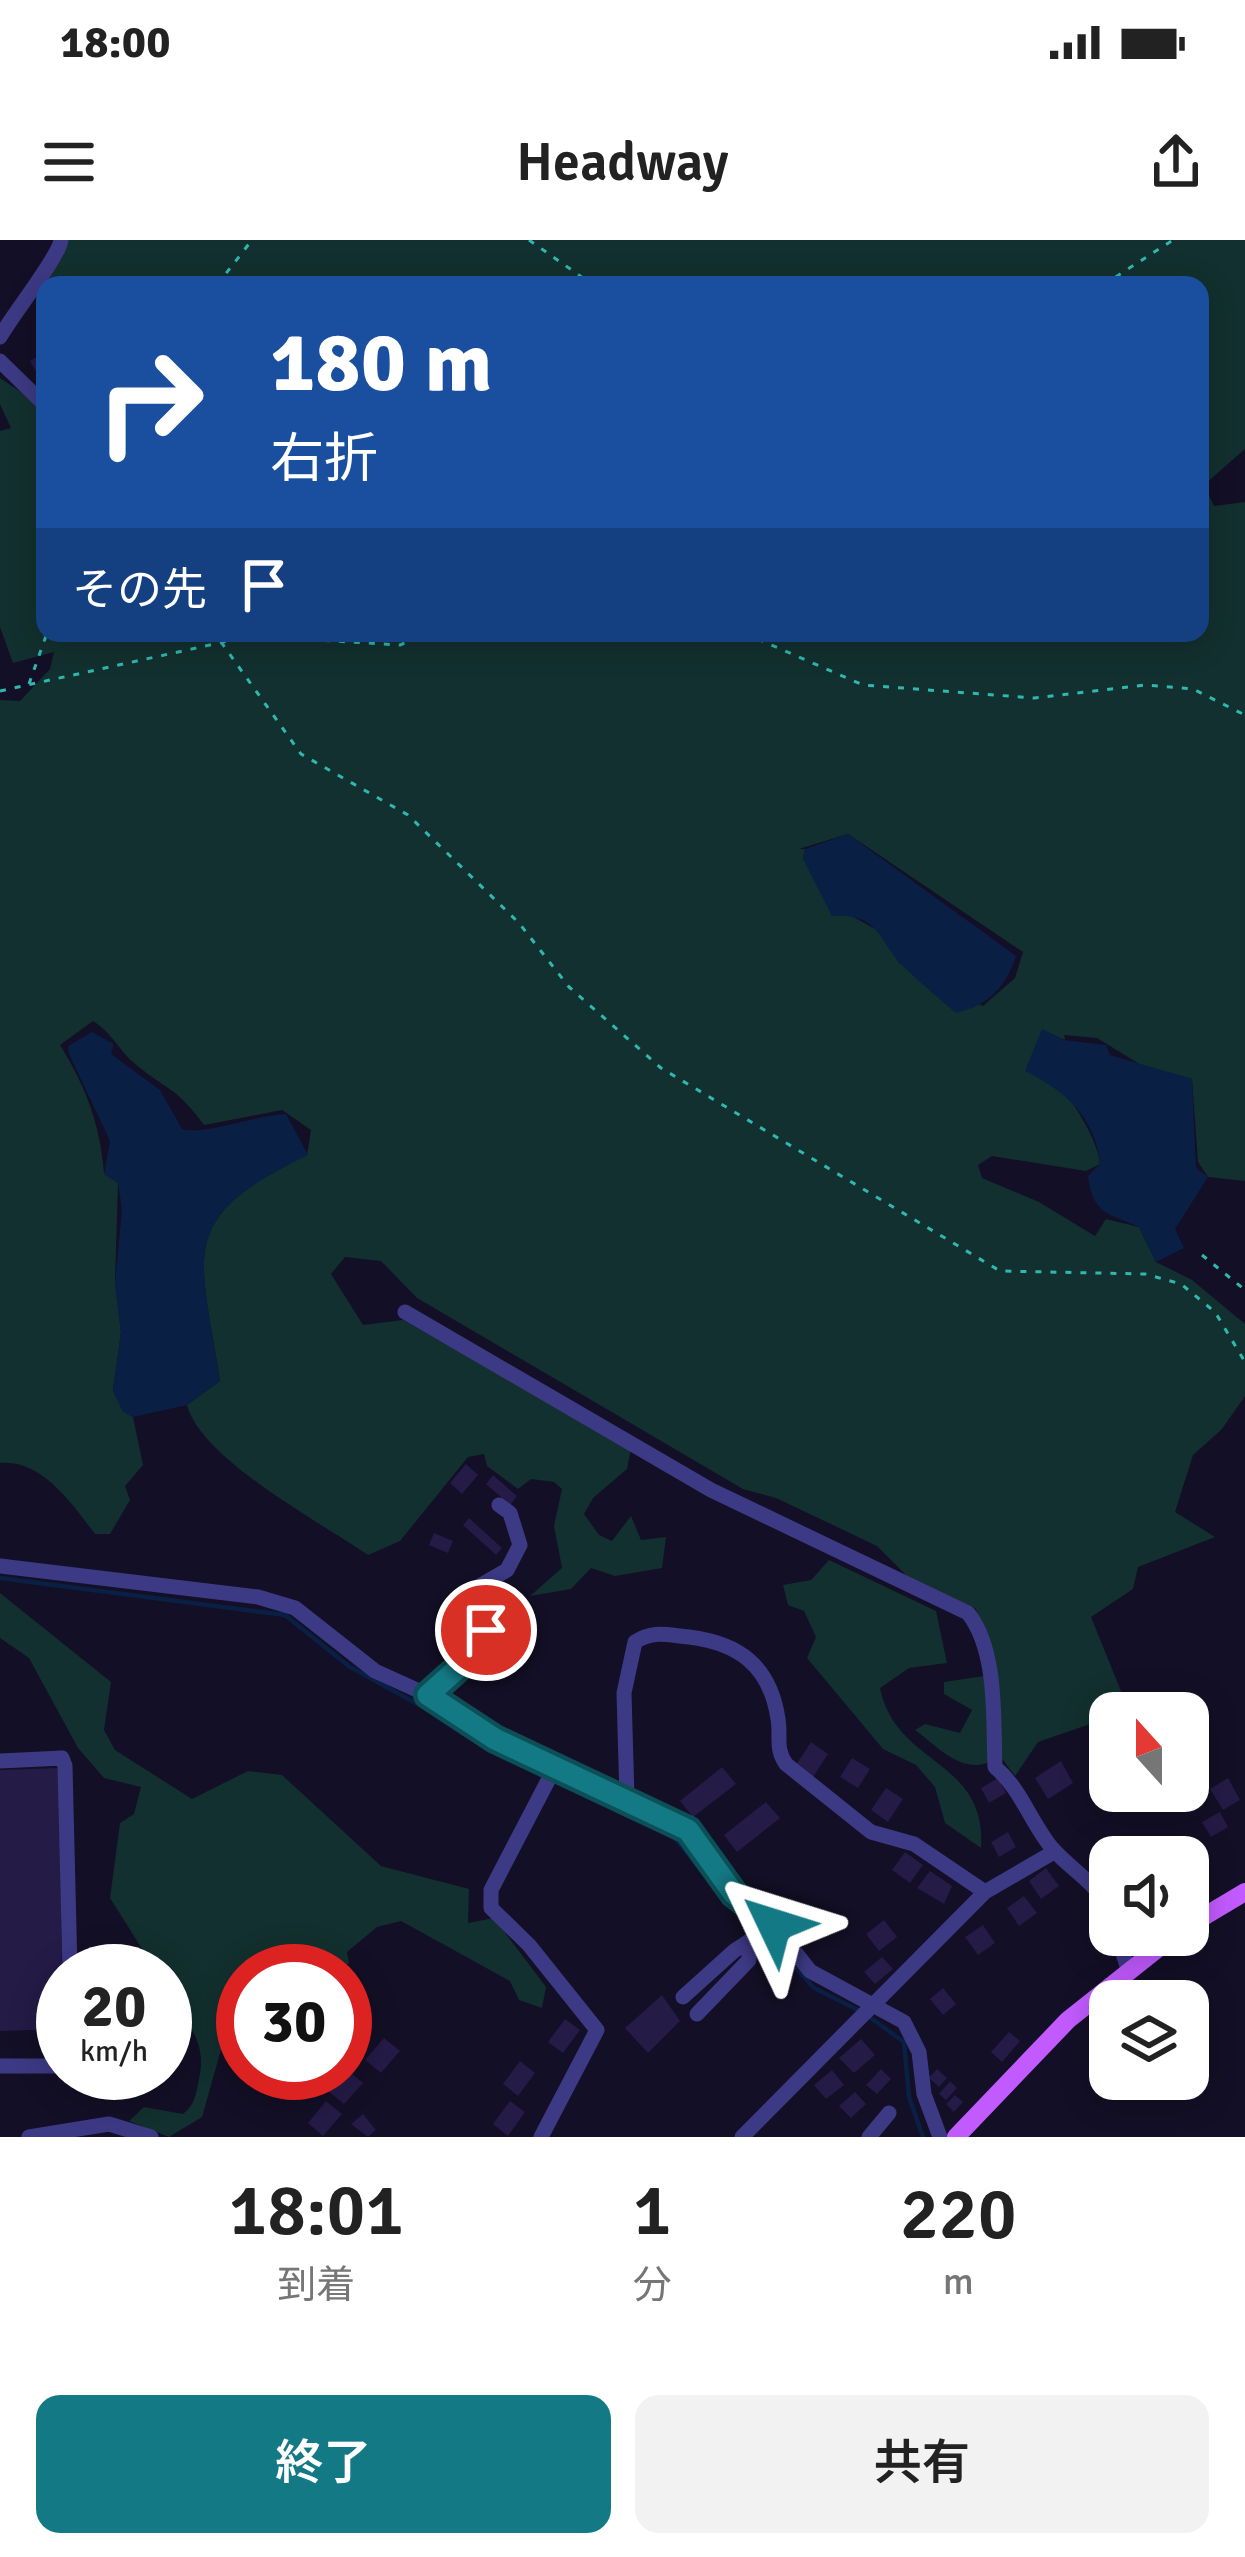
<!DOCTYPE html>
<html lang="ja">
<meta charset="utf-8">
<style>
:root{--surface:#fff;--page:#f2f2f2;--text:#222;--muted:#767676;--accent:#137a85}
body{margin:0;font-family:Signika,"Noto Sans JP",sans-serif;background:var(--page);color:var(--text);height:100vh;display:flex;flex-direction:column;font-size:45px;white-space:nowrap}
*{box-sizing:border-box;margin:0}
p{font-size:39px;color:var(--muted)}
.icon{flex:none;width:66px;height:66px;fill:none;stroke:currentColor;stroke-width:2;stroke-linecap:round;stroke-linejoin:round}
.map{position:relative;height:1897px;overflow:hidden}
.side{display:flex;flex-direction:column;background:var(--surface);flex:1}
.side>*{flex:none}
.top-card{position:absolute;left:36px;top:36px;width:1173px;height:366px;border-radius:24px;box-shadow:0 6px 30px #0003;background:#1a4fa0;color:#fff;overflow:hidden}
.needle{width:78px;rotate:339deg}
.tools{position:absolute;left:1089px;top:1452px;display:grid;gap:24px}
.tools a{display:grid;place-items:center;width:120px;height:120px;border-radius:24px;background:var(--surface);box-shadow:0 6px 30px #0003;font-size:60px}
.speed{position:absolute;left:36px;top:1704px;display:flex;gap:24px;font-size:60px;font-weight:700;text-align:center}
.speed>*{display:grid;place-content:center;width:156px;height:156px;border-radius:50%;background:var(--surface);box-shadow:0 6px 30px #0003;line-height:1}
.speed small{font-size:30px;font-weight:400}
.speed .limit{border:18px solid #d22;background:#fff;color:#111}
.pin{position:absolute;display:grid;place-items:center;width:102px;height:102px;color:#fff;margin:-51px;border:6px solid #fff;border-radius:50%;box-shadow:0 3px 12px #0007}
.me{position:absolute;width:132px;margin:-66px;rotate:311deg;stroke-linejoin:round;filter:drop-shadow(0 0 9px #0008)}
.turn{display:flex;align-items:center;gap:42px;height:252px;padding:0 36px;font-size:54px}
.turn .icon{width:156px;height:156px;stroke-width:2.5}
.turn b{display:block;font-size:84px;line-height:102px}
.then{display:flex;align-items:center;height:114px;padding:0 36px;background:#0003;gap:24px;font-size:45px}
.eta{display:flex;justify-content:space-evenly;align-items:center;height:204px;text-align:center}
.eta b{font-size:72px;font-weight:600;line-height:84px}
.primary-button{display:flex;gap:24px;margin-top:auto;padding:24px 36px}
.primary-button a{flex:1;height:138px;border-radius:24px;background:var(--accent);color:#fff;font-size:48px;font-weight:600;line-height:138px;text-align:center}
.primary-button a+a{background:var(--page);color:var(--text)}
.status{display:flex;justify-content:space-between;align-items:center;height:84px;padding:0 60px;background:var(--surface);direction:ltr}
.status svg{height:33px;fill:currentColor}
header{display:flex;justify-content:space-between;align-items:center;height:156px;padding:0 36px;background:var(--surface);font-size:54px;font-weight:600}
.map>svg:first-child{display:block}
.green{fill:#12302f;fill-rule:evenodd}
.water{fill:#0a1f44}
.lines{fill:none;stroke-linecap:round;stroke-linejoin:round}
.stream{stroke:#0a1f44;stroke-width:4.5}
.building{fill:#241b47}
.path{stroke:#2fb8b0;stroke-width:3;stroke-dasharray:6 9;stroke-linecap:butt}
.minor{stroke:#3d3a85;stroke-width:15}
.major{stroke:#c25bff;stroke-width:18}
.route-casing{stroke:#0c4f56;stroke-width:30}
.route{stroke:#137a85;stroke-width:21}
</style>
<div class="status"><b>18:00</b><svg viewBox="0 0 49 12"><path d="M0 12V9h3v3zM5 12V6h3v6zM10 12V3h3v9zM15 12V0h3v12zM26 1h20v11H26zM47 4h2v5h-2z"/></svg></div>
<header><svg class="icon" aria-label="menu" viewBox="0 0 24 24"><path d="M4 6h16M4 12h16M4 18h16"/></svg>Headway<svg class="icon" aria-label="share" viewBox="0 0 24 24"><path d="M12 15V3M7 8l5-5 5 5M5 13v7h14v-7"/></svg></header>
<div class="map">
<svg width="1245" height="1897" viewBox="0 0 1245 1897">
<rect width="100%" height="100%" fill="#130f26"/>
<path class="green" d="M66,0H1245V209L1204,245L1214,266L1245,262V941L1208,937L1198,922L1192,839L1141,825L1097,798L1064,795L1065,800L1043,790C1036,828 1095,878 1100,924L1086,931L992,916L978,925L982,938L1039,962L1095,996L1106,979L1139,987L1156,1022L1192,1040L1245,1084V1156L1222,1189L1193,1215L1175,1272L1215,1297L1138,1327L1133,1349L1091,1377L1123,1456L1099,1481L1038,1502L1015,1536L1000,1516L983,1385L975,1368L913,1342L877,1306L776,1258L743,1249L417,1058L381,1021L345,1017L331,1034L363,1085L403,1080L631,1208L627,1229L593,1258L584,1274L599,1295L612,1301L631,1276L641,1300L666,1297L662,1328L615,1336L591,1328L571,1349L530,1356L562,1328L554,1286L562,1249L554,1242L531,1239L518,1249L487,1226L484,1214L468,1217L400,1301L368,1315C320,1282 201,1219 187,1165L220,1141C200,1011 175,979 307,915L311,890L282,870L204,885C175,845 165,850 133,822C117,808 114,795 93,781L60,805C86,847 100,884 104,933L118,943L115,1043L121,1092L113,1151L123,1171L133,1177L143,1225L125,1246L130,1260L110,1294H95C72,1264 42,1219 0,1223V460L20,461L50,429L54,412L13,423L0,387V191L11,188L0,164V138L45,168V393H1200V45H45V52L36,54ZM848,594L1023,712L1015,738L983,766L899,723L884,694L850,675L803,619L805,609H799Z
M829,1320L936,1371L947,1423L909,1428L880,1448C896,1527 987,1518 981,1608L945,1583L935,1547L916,1525L883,1509L807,1418L816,1397L804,1371L788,1365L783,1345L811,1340Z
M0,1353L111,1442L104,1490L115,1510L192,1559L248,1531L282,1535L381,1626L469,1649L468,1683L494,1678L546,1747L542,1768L519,1760L510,1741L401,1681L377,1687L347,1712L349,1723L338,1731H243V1782L222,1806L202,1877L169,1897L129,1881L144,1867L183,1874C195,1865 196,1854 199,1839C211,1786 165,1773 165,1731H156L110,1658L120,1583L134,1574L141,1547L104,1538L78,1508L29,1418L0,1398Z
M984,1436L992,1521C963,1536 937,1506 915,1490L925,1484L960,1493L972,1470L944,1454V1442Z"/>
<path class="water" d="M848,594L1016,716C1006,748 987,766 956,773C939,758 921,744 905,728C878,703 882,673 832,676L803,619L805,609Z
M1042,789L1064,800L1106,805L1110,815L1192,839L1196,928L1208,937L1175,989L1184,1008L1156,1022L1139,987C1108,973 1093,975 1088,936L1100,924C1095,876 1065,851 1025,831Z
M92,792L114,804L111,814L160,850L182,889C204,896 255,875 286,874L308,915C175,979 200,1010 220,1141L187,1165L133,1177L123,1171L113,1151L121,1092L115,1043L122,970L118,943L104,934L110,901L69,814L68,806Z"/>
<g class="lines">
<path class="stream" d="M0,1338L285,1375L350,1427L545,1534
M556,1540L650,1580
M660,1585C690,1608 707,1648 739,1666
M767,1696L814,1748L858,1770
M868,1776L904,1802L909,1857L923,1897"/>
</g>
<path class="building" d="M45,112V148L30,121Z
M466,1224L478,1235L462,1254L450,1243Z
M493,1235L517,1256L510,1265L486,1244Z
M469,1278L502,1308L496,1315L463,1285Z
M434,1293L453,1301L448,1313L429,1305Z
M811,1502L828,1514L813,1537L796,1525Z
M1110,1510V1540L1107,1542L1094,1519Z
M852,1518L870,1529L858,1548L840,1537Z
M1061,1521L1073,1543L1048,1559L1035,1538Z
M722,1527L736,1544L693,1577L680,1561Z
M59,1528L63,1789L0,1791V1530Z
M998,1538L1006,1553L989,1563L981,1548Z
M1228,1538L1240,1560L1223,1570L1210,1549Z
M886,1548L903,1559L888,1582L871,1570Z
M766,1562L780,1578L737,1612L724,1595Z
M1220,1572L1228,1587L1211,1597L1202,1582Z
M1008,1592L1016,1607L999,1617L991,1602Z
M905,1612L923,1625L910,1643L892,1630Z
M1046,1628L1059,1646L1041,1659L1029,1641Z
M930,1631L952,1646L944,1664L917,1648Z
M1024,1656L1037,1673L1019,1686L1007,1668Z
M884,1680L897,1697L879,1711L866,1694Z
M983,1685L995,1703L978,1715L965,1697Z
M882,1717L893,1729L875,1744L864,1732Z
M943,1748L956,1764L943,1775L930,1759Z
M662,1755L680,1781L648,1813L625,1788Z
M565,1779L580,1790L563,1813L548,1802Z
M1009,1792L1020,1801L1002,1822L991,1812Z
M384,1798L400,1811L381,1833L365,1820Z
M861,1799L875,1815L854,1833L839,1818Z
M520,1821L535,1833L518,1856L503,1844Z
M345,1828L363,1843L344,1864L328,1851Z
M881,1829L891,1839L877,1854L866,1845Z
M937,1829L947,1838L939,1847L929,1838Z
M832,1830L844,1845L826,1859L814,1845Z
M950,1841L957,1848L946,1860L939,1854Z
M855,1852L866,1864L851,1878L839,1866Z
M955,1855L963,1862L954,1872L946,1864Z
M326,1861L342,1874L323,1896L308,1883Z
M510,1861L525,1872L508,1896L493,1884Z
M363,1874L376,1890L368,1897L351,1884Z"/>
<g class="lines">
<path class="path" d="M529,0L593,45
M217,45L252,0
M1103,45L1173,0
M744,393L863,445L1034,458L1145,445L1193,449L1245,475
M221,402L301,514L408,575L519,683L569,747L661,828L1000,1031L1145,1034L1181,1044L1215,1072L1245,1122
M29,444L47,393
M0,451L251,396L400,405L430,393
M1202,1015L1245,1050"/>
<path class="minor" d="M0,97C12,75 59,17 61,0
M0,121L45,165
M405,1072L711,1250L968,1373C998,1411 993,1480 995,1527C1021,1549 1030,1581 1051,1607C1069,1628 1095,1642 1110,1669
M0,1326L258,1357L295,1368L375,1431L428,1455L495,1499L687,1590L734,1654L769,1679L810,1731L904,1782L919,1812L924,1854L940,1897
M428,1455L486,1404L476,1348L507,1330L520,1305L510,1273L499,1265
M0,1521L62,1518L65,1526L70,1731
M627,1559L624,1453L635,1402C653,1390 667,1395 689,1397C738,1403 770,1425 778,1479C781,1496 775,1509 786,1524L871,1592L914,1604L985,1652L1054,1612
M1117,1695L1128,1729
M683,1757L734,1711L774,1685
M697,1774L749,1720V1703
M0,1826H58L63,1813
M29,1897L109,1884L151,1897
M541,1897L597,1790L529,1705L491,1668V1650L554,1529
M742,1897L985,1652
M869,1897L889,1873"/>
<path class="major" d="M1188,1686L1245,1652
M956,1897L1068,1780L1175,1695"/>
</g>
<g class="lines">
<defs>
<path id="route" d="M486,1390L485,1404L428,1455L495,1499L688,1590L734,1654L774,1685"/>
</defs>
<use href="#route" class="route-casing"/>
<use href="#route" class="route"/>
</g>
</svg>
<div class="tools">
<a><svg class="needle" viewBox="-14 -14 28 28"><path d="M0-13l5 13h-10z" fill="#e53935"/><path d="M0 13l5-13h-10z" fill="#767676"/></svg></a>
<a><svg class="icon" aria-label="sound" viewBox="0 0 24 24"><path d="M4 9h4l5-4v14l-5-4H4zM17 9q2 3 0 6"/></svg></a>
<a><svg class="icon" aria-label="layers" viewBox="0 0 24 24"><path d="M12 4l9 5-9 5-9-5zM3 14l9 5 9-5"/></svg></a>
</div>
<div class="speed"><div>20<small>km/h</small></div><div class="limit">30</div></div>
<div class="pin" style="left:486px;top:1390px;background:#d93025"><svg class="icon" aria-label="arrive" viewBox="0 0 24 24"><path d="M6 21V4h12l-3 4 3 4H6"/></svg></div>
<svg class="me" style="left:774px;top:1685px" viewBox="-20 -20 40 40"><path d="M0-17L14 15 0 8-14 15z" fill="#137a85" stroke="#fff" stroke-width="4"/></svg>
<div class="top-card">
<div class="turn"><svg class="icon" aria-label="right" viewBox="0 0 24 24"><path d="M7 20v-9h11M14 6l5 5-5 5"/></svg><div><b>180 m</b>右折</div></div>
<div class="then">その先<svg class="icon" aria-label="arrive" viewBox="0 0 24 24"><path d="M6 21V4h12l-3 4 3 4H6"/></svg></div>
</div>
</div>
<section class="side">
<div class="eta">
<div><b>18:01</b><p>到着</p></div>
<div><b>1</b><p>分</p></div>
<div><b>220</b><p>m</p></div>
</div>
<div class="primary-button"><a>終了</a><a>共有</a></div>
</section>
